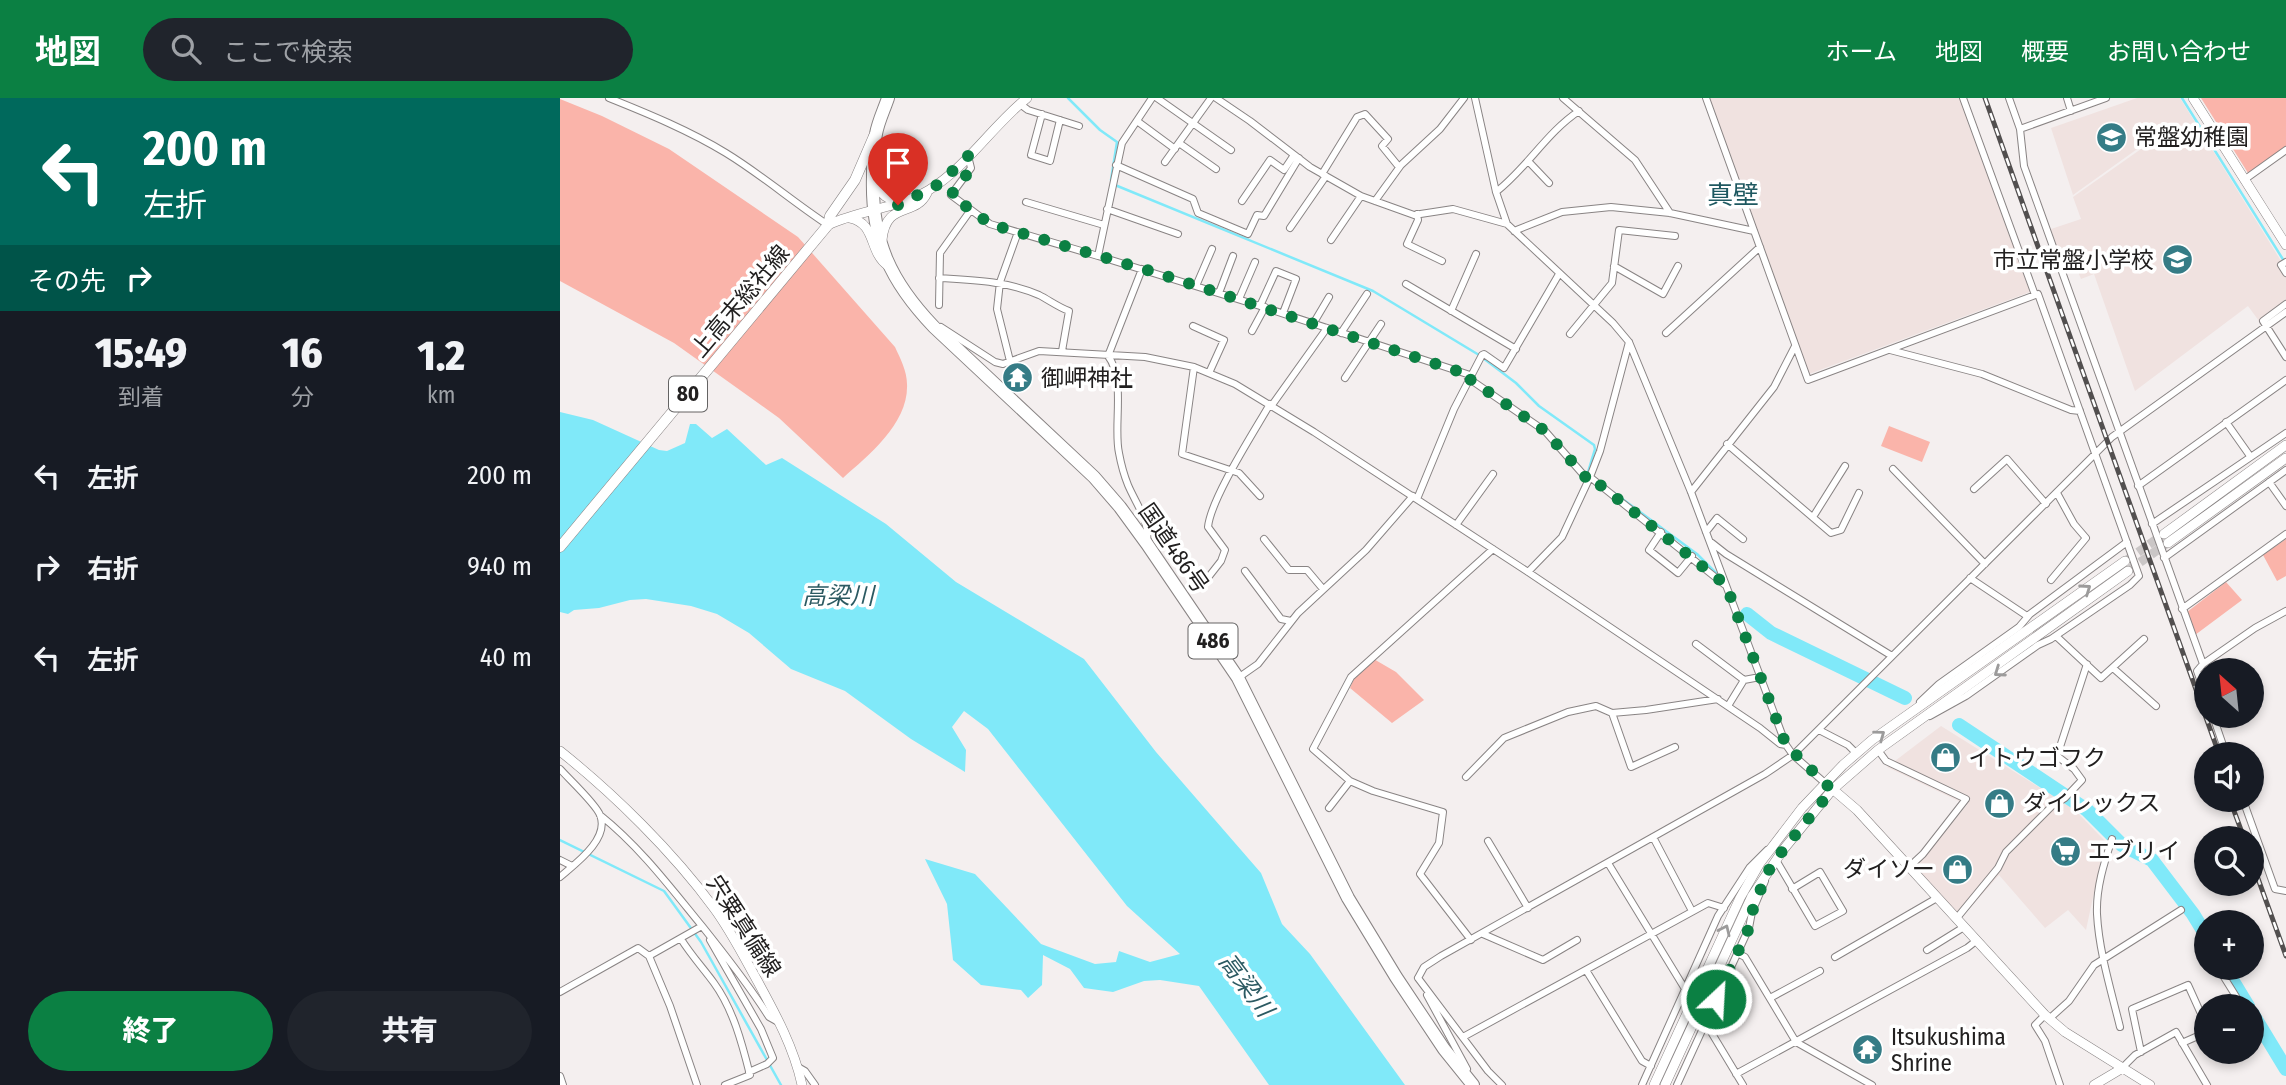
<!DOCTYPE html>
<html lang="ja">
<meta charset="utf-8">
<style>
:root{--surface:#171b24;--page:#20242c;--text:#f1f3f6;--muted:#9ea1a6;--accent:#0b8043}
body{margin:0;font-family:"Fira Sans Condensed","Noto Sans JP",sans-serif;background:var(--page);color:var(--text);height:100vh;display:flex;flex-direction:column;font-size:26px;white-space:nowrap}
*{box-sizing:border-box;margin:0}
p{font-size:23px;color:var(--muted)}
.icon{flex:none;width:38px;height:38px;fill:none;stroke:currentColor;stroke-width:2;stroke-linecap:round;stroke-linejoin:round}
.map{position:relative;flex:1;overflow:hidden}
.drawer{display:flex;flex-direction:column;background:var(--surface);width:560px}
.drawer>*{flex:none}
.top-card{background:#00695c;color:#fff;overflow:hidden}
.needle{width:46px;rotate:333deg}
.fabs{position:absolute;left:1634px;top:560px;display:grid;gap:14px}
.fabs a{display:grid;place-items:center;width:70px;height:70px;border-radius:50%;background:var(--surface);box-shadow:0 4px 10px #0003;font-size:35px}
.pin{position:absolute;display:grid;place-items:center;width:60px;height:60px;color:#fff;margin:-72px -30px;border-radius:50% 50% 50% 0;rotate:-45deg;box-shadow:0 0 7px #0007}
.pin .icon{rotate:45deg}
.me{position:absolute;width:77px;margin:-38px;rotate:25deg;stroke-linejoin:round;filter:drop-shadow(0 0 5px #0008)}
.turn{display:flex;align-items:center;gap:24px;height:147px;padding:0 28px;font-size:32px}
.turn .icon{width:91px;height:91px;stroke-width:2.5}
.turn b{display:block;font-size:49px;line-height:60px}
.then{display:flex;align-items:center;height:66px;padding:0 28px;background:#0003;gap:14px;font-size:26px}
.eta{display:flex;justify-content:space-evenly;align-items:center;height:119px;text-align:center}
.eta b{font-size:42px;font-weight:800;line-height:49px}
.primary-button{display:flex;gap:14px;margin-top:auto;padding:14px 28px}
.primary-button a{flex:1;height:80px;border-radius:42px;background:var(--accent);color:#fff;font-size:28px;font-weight:800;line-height:80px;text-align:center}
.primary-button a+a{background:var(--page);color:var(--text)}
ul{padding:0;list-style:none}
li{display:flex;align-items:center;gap:21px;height:91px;padding:0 28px}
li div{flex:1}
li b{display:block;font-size:26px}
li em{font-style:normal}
header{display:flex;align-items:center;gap:42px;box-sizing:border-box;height:98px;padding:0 35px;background:var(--accent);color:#fff}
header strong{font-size:33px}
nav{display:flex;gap:38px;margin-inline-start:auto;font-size:24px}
.search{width:490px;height:63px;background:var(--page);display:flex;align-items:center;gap:18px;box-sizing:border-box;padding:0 24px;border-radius:38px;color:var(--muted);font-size:26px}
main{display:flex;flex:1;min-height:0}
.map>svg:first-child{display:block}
.built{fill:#f0e2e0}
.green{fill:#fab4aa}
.water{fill:#80e9f9}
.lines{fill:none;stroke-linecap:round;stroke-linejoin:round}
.stream{stroke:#80e9f9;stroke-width:2.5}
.river{stroke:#80e9f9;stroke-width:14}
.street-tunnel{stroke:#cac6c6;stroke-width:6;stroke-dasharray:6 3;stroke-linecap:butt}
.secondary-tunnel{stroke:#cac6c6;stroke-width:9;stroke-dasharray:9 4.5;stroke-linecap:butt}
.street-casing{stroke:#898484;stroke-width:8}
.secondary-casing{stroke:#898484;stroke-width:10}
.primary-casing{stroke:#898484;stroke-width:11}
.highway-casing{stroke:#898484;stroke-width:14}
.street{stroke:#fff;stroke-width:6}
.secondary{stroke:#fff;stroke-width:9}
.primary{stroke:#fff;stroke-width:10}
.highway{stroke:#fff;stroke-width:12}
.rail-casing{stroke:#524f4f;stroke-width:5}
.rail{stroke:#fff;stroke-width:2.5;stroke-dasharray:8;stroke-linecap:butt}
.oneway{stroke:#9c9b9b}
.route{stroke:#0b8043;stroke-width:12;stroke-dasharray:0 21.6}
.labels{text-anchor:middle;stroke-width:7;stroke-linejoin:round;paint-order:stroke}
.shield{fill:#fff;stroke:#646363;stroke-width:2}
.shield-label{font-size:21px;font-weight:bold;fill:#222020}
.poi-label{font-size:23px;fill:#222020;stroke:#fff;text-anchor:start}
.street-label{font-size:23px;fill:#222020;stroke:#fff}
.water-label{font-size:24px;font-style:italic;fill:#2c5a62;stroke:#fff}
.quarter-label{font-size:26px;fill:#1e5860;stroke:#fff}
</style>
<header>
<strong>地図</strong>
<div class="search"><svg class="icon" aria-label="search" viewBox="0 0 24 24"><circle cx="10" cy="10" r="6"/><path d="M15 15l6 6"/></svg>ここで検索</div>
<nav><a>ホーム</a><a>地図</a><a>概要</a><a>お問い合わせ</a></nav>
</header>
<main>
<section class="drawer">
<div class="top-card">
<div class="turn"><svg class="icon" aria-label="left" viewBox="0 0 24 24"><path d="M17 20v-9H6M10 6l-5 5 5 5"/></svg><div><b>200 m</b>左折</div></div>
<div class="then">その先<svg class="icon" aria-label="right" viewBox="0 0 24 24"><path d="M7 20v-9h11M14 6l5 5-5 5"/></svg></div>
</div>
<div class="eta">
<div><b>15:49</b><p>到着</p></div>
<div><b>16</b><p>分</p></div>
<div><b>1.2</b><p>km</p></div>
</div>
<ul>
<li><svg class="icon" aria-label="left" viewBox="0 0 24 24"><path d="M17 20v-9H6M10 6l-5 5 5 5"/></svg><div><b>左折</b></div><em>200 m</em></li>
<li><svg class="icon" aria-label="right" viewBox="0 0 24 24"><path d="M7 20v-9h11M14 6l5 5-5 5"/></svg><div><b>右折</b></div><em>940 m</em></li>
<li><svg class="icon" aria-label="left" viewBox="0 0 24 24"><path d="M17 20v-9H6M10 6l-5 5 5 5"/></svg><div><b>左折</b></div><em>40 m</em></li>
</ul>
<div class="primary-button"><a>終了</a><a>共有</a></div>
</section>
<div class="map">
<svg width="1726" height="987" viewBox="0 0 1726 987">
<rect width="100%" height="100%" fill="#f4efef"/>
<path class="built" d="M1149,0H1400L1470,194L1249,276Z
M1577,0H1620L1638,29L1580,49L1513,97L1491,30Z
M1639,30L1721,163L1717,166L1726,180V204L1699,223L1688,208L1575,293L1534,176L1521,181L1513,161L1502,165L1491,131L1521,121L1513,99L1581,51Z
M1381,628L1514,711L1545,743L1526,832L1508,812L1485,830L1439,777L1401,820L1353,770L1407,707L1327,669Z"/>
<path class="green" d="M1641,0H1726V49L1688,75Z
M0,1L42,18L109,51L238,139L335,249C340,260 347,273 347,286C349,325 309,357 283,380L219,320L114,245L0,183Z
M1329,328L1370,344L1362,364L1321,348Z
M1726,441V478L1717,483L1703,457Z
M1666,484L1682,502L1635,537L1627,514Z
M812,560L836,574L864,602L832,625L790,590L794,580Z"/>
<path class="water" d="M0,314L33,322L99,352L107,353L125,345L130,326H136L152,340L167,331L206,367L222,360L326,426L396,484L524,561L596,654L701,775L722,826L750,856L845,987H709L639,888L600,882L584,883L553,894L524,890L510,871L483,857L482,887L468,900L461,892L421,887L393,862L387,806L365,761L415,776L481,846L535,866L556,864L559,853L590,864L620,856L567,808L428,631L404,613L392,629L406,652L405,674L351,641L285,593L231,571L189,535L157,516L131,508L86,501L70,502L39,510L14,512L8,516L0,514Z"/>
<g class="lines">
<path class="stream" d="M508,0L540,32L557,44L551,82
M1622,0L1724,163
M555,87L813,193L919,257L956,285L979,308L1034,347L1035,351L1028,374
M1053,394L1137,456L1156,475
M0,742L104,793L141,844L221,987"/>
<path class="river" d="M1187,516L1211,535L1345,600
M1399,627L1527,712L1562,747L1592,762L1633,816L1647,839
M1665,870L1688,908
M1692,915L1726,971"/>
<path class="street-tunnel" d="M1125,891L1145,924"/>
<path class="secondary-tunnel" d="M1567,462L1604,436
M1569,472L1606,446"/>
<defs>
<path id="street" d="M49,0C89,16 130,33 166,55C202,77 233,104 268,127
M592,0L562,45L538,158L700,208L910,277
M597,0L671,52
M656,0L690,23L750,69L801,98L854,117L893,111L947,126
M915,0L936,94L947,126L1053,225L1069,244L1131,394L1226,647L1233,657L1265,685
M1003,0L1075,62L1110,115
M1146,0L1248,282L1478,196L1579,478L1570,487L1491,541L1478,547L1406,598L1370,618
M1403,0L1475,197
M1449,0L1460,31L1464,68L1643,566L1695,530L1726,513
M1507,0L1511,13
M460,6L468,12L519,28
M482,16L471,57L490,63L500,22
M577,23L615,51
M1460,31L1546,0
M619,45L656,71
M408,58L411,70L391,97L430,126L538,158
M605,64L651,0
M969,64L989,85
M556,67L633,101L638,115L688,136L697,117L704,118L739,60
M762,76L797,19L805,16L828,41L822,48L839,69
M1684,82L1726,52
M936,94C967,70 987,34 1019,13
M682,103L710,62L724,72L734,57
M815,103L841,67L880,31L904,0
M466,104L544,127
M547,111L618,136
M857,116L858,122L847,146L882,163
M730,130L766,78
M954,133L1002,114L1051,109L1110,115L1194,133
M771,142L801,98
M1726,164L1721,167L1726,175
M1054,168L1103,196L1118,168
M379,180C414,182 447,183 479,197C489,202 498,209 509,213L502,253
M846,186L956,251
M636,188L652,151
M659,195L673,158
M679,201L695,164
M1726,206L1703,223L1726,259
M379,207L380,155L410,113
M700,208L716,173L736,181L723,215
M891,213L916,156
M753,226L769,199
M633,228L664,242L649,275
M381,229L435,264L443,266L479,253L585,259L634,269L675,286L754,334L968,474L1200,630L1220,646L1226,647
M692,233L705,209
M781,235L807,196
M1106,235L1200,149
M1010,236L1052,185L1059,132L1115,138
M1330,252L1422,276L1511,312L1520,313
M548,258C566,281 553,329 559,355C561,366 564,377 568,387C576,406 590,423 587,444
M548,258L582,171
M450,263L437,211L440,184L458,134
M634,269L622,356L679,375L700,398
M785,280L821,226
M908,280L985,333L1028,382
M712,307L767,230
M1666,324L1690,358
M1167,346L1271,435L1281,432L1299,395
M1333,371L1425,466
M1030,379L1165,487
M1709,384L1726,408
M1578,388L1726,282
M1414,391L1447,361L1486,406
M1131,394L1214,289L1235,248
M857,401L894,311L922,257L924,256L944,270L999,176
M1253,419L1285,368
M1592,426L1726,335
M896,427L933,376
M1101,434L1089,452L1118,475L1132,458
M1146,434L1157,420L1183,441
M704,441L729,472H747L763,491
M1152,445L1166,456L1332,558
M1604,460L1726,372
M685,473L721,521L731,523
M968,474L1002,439L1030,379L1040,353L1069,244
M1410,480L1467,518
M1491,482L1526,440L1514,426L1497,395
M643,486L661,463L665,452L648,429C651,400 694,334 710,306
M1622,511L1726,436
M1496,538L1541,580L1584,541
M1136,546L1184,582
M1643,566L1637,573L1647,601
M1553,570L1596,608
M678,580L698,566L738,515L806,452L853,398
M1360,604L1379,586L1459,529L1470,516L1567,444
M1168,608L1184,582L1200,579
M1052,615L1071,669L1115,649
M1653,618L1666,656
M1259,632L1288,647L1296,655
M1318,652L1326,663L1406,701L1363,756L1348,770
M0,671C9,681 36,706 40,717C50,741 15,766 0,779
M906,679L944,640L1008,614L1036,608L1052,615L1086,612L1158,601
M1683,702L1715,791L1726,793
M769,710L790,683
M40,717C80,749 110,789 142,828C166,858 189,887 209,919L218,924
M1093,739L1132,813
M1552,741C1544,765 1536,790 1537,816C1539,854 1551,892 1560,929
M928,743L968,810
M0,762L12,768
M1216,762L1255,828L1283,813L1260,774L1232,791
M1048,765L1125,891
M1396,821L1438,770L1446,754L1492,708L1505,700L1522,682L1514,671L1497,658L1527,566
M923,836L983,862L1017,842
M121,841C131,857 143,870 154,885C173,911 182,945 190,977L165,987
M150,842L201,931L213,960L207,966L189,974
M911,842L860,776L879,745L883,714L813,693L790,683L753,651L791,579L933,451
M1367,852L1404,829
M1177,855L1185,859L1236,944L1312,987
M89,858L110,908L137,987
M1275,859L1377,800
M1026,872L1082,963L1091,968
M1662,876L1682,908
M858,880L864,869L881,858L1205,676L1233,657L1552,339L1726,214
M858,880L928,973L942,987
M0,894L78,850L89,858L142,828
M867,897L907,971
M1210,900L1260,873
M1485,917L1475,927L1485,943L1500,987
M1489,921L1509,903L1534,867L1621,812
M1145,924L1183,987
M903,939L1148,805L1164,810
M1622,945L1647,934
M1581,954L1572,911L1628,887L1647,929
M238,969L245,973L255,987
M1561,971L1575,957L1616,934L1647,987
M1176,976L1407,850L1416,843
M0,978L3,987
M1082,987L1158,818L1190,769L1207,752
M1117,987L1189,830L1192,814L1205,783"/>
<path id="secondary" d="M1633,0L1726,147
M317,82C318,97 329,103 343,104
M290,120C316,125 309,154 327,167
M268,127C301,111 337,111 369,92C407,69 432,28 467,0
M322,142C326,102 355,120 367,95
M1604,436L1726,347
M1608,445L1726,360
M0,653C54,696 113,754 154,810C171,833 184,859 198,884C216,917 234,950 242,987
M1269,688L1297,712L1485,917L1505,934L1590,987
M1094,987L1180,800L1200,765L1242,710L1283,667L1312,642L1565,463
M1105,987L1192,798L1223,752L1272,692L1318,652L1568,473
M1534,987L1561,971"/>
<path id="primary" d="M0,449L268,127L270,118L295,82L314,38"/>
<path id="highway" d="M328,0C324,12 318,24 316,36C313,50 313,65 313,79C311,143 331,184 374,229L534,379L560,409L587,446L678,580L788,800L836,879L884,951L913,987"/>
</defs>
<use href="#street" class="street-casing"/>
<use href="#secondary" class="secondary-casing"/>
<use href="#primary" class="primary-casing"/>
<use href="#highway" class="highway-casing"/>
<use href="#street" class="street"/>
<use href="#secondary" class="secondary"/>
<use href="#primary" class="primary"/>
<use href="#highway" class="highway"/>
<defs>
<path id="rail" d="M1425,0L1659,656
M1670,702L1684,740
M1692,764L1726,858"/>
</defs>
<use href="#rail" class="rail-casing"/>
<use href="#rail" class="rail"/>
</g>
<defs><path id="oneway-chevron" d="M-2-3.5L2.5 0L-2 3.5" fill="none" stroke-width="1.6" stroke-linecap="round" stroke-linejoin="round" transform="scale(1.75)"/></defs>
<g class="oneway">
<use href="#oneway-chevron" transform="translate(1526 491) rotate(-35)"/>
<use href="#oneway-chevron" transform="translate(1439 574) rotate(145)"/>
<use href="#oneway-chevron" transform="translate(1320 637) rotate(-36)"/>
<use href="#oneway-chevron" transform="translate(1165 832) rotate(-65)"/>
</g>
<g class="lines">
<path class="route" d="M338,107L379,86L408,58L411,71L391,97L430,126L594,174L910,277L908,280L985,333L1028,382L1030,379L1166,487L1226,647L1272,692L1223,752L1207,775L1192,814L1189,830L1156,901"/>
</g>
<defs>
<symbol id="school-disc" viewBox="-11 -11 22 22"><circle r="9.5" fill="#357c86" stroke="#fff"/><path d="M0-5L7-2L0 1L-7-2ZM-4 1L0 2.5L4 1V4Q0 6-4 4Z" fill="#fff"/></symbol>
<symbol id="temple-disc" viewBox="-11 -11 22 22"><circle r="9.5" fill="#357c86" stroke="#fff"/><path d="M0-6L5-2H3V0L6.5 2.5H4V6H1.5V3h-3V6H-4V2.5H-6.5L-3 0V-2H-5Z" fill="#fff"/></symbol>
<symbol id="shop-disc" viewBox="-11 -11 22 22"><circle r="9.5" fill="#357c86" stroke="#fff"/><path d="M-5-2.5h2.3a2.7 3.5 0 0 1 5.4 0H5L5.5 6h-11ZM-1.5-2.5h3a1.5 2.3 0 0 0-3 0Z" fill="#fff"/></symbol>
<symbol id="supermarket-disc" viewBox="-11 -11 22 22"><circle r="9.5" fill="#357c86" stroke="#fff"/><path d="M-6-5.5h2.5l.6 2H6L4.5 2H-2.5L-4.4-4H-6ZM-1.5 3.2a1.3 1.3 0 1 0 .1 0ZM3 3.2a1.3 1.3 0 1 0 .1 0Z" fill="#fff"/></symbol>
</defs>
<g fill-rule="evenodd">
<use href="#school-disc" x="1534" y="22" width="35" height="35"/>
<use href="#school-disc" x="1600" y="144" width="35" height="35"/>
<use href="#temple-disc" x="440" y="262" width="35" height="35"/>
<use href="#shop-disc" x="1368" y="642" width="35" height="35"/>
<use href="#shop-disc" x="1422" y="688" width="35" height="35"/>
<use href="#supermarket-disc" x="1488" y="736" width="35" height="35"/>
<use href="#shop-disc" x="1380" y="754" width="35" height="35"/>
<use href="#temple-disc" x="1290" y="934" width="35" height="35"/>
</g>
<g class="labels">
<g class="shield">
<rect x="109" y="278.5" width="38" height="35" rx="5"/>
<rect x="628.5" y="525.5" width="49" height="35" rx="5"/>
</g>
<g class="shield-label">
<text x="128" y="303">80</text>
<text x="653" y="550">486</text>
</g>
<g class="poi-label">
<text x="1574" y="47">常盤幼稚園</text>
<text x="1594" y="170" text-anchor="end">市立常盤小学校</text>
<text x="481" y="288">御岬神社</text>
<text x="1408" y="668">イトウゴフク</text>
<text x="1463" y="713">ダイレックス</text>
<text x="1528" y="761">エブリイ</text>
<text x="1375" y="779" text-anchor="end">ダイソー</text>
<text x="1331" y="947">Itsukushima<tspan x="1331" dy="26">Shrine</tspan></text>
</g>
<g class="street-label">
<text transform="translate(180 203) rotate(-50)" y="8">上高末総社線</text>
<text transform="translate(614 450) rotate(55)" y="8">国道486号</text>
<text transform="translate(184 828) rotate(57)" y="8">宍粟真備線</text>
</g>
<g class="water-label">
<text x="278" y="506">高梁川</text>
<text transform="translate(686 887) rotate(53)" y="8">高梁川</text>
</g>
<g class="quarter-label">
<text x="1173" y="106">真壁</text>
</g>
</g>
</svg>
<div class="fabs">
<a><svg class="needle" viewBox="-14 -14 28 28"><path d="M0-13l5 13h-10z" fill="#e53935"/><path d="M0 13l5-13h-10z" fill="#9ea1a6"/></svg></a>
<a><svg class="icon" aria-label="sound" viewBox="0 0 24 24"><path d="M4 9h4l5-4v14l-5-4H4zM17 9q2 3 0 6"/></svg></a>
<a><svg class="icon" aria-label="search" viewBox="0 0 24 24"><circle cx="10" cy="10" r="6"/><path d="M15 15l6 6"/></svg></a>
<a>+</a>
<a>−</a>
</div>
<div class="pin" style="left:338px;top:107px;background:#d93025"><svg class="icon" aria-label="arrive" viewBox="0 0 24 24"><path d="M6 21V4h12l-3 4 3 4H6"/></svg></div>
<svg class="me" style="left:1156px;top:901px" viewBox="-20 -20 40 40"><circle r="17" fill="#0b8043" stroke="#fff" stroke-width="3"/><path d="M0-11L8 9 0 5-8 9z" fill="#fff"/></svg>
</div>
</main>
